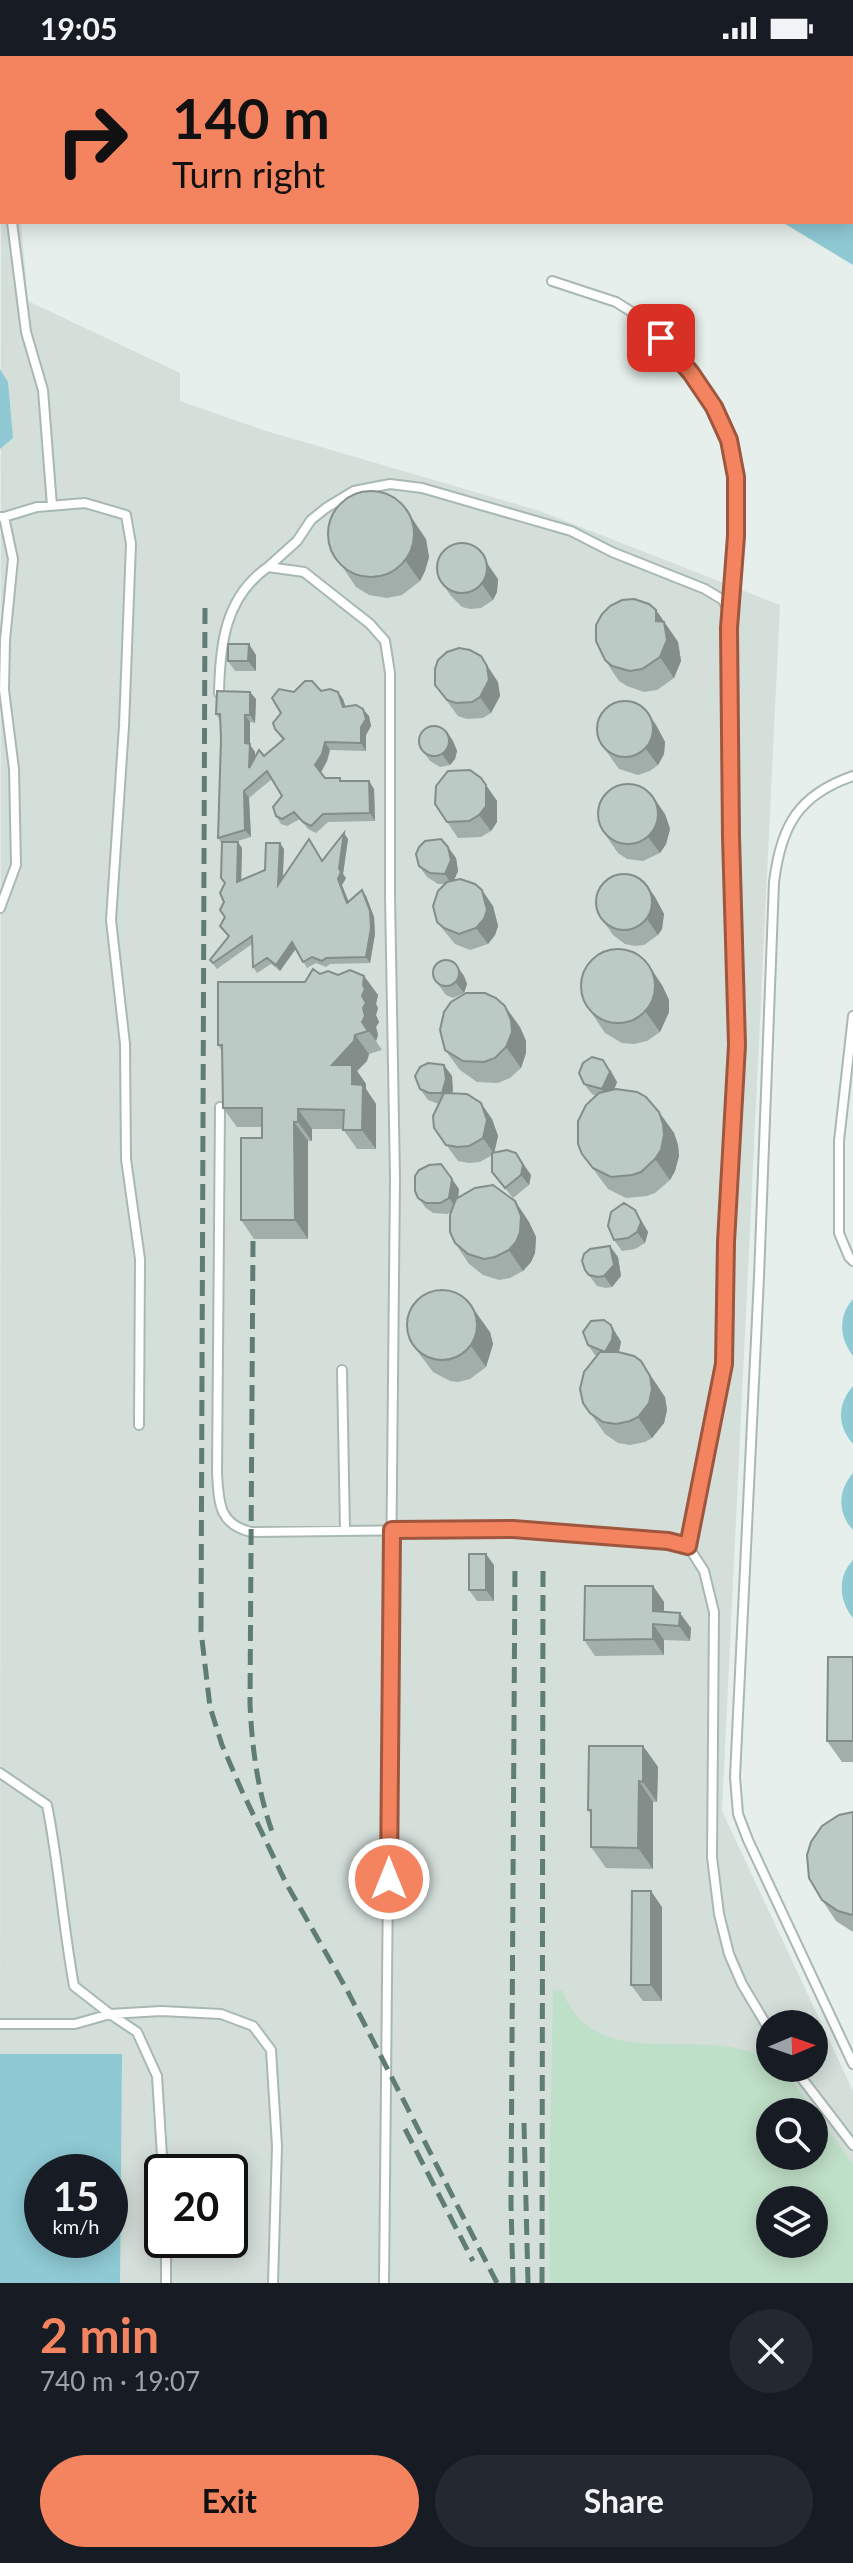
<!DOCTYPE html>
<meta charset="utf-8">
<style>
:root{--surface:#171b24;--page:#242831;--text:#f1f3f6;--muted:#9ea1a6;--accent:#f4845f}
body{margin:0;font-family:Lato,sans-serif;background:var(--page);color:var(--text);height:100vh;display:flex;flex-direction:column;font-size:30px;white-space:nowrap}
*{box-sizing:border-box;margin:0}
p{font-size:26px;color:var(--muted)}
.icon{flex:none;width:44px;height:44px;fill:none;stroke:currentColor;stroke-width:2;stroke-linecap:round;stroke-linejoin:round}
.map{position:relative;height:2227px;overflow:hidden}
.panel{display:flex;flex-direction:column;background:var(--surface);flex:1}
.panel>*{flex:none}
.hud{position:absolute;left:0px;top:0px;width:854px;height:168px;box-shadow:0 4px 20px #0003;background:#f4845f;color:#111;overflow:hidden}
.needle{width:52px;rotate:88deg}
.buttons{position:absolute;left:756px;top:1954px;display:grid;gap:16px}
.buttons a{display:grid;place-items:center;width:72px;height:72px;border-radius:50%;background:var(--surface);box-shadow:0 4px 20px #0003;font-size:40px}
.speed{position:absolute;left:24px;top:2098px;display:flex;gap:16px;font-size:40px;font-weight:700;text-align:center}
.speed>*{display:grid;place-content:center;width:104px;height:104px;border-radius:50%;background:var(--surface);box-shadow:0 4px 20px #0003;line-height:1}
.speed small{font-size:20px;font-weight:400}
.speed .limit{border:4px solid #111;border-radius:12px;background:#fff;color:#111}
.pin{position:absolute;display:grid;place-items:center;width:68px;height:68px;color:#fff;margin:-34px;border-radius:16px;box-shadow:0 4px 12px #0006}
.me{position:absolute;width:88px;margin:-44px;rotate:0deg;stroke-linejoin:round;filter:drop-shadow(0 0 6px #0008)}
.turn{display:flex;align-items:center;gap:28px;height:168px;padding:0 40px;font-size:36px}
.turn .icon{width:104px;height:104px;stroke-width:2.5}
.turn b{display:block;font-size:56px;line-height:68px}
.round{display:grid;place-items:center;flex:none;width:84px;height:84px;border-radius:42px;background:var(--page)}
.overview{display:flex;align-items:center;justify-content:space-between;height:136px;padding:0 40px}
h1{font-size:48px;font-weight:700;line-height:60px;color:var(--accent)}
.button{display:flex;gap:16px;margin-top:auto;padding:16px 40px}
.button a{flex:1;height:92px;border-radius:48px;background:var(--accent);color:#111;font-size:32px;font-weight:700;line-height:92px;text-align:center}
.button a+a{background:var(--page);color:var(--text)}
.status{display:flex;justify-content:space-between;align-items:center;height:56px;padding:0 40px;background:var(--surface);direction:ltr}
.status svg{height:22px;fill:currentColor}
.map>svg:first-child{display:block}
.built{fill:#d4dfda;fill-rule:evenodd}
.green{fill:#bfe0c8;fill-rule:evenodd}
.water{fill:#8ec9d4;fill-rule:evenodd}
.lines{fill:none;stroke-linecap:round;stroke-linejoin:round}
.lane-casing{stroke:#a8b8b2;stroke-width:12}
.lane{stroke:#fff;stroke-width:8}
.rail{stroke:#5f7d75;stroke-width:5;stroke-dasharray:16 8;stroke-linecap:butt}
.wall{fill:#a1aea9}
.shaded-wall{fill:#838d89}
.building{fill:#bbcac4;stroke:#838d89;stroke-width:2}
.route-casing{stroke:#9f563e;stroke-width:20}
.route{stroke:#f4845f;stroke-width:14}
</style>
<div class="status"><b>19:05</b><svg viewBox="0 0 49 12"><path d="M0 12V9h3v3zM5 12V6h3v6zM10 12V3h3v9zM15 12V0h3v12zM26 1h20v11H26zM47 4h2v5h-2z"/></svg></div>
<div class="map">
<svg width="853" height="2227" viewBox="0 0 853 2227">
<rect width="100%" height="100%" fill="#e6efeb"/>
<path class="built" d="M1,0L2,166H21L28,245L180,317V345L263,374L540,455L780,549L722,1755L853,2035V2227H0ZM770,1968H814V2012H770ZM770,2056H814V2100H770ZM42,2116H110V2184H42ZM162,2116H230V2184H162ZM770,2144H814V2188H770Z"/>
<path class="green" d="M553,1934H562C596,2024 706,1964 770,2005V2012H780L788,2020L853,2108V2227H550L549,2137ZM770,2056H814V2100H770ZM770,2144H814V2188H770Z"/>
<path class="water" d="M498,0H853V209L782,166H852V2H502Z
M0,313L8,326L13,382L0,393Z
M853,1243V1300C839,1282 838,1260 853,1243Z
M853,1330V1388C837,1370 837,1348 853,1330Z
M853,1417V1474C837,1457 838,1434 853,1417Z
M853,1504V1562C839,1545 837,1521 853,1504Z
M0,1998H122L120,2227H0ZM42,2116H110V2184H42Z"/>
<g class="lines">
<defs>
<path id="lane" d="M0,47L2,52
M12,166L26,276L43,334L52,450
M552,225L616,246L646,265L691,317L714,351L729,384L736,421V480L729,572L731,781L737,989L726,1186L724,1308L688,1490
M4,461L37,451L85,447L126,459L131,488L124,670L111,864L125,988L126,1103L140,1203L139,1369
M268,511L297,485L311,464L326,452L354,435L390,428L422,432L571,475L612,496L705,533L723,544L730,558
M219,637C220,588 225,541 268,511L304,516L370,568L385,585L390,617V840L395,1122L384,2227
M853,720C798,739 781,770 774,826L759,1221L735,1721L738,1758L748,1784L853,2008
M0,852L16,809L14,713L4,634L5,584L13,503L4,461H0
M853,960L839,1085V1177L849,1201L853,1205
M220,1051L217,1417C219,1446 218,1468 251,1476L513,1473L668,1485L688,1490L704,1515L714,1556L712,1801L719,1858L729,1898L742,1928L770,1975
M342,1314L345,1475
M0,1717L47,1749C59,1809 63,1870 74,1930L110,1958L161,1955L221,1958L253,1970L271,1994L277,2090L273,2227
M0,1968H75L110,1958L137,1976L157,2020L163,2116
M794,2012L853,2089
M166,2184V2227"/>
</defs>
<use href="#lane" class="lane-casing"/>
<use href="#lane" class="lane"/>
<path class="rail" d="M205,552L201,1575L210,1651L222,1689L241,1733L286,1827L347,1934L497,2227
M253,1185L250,1648C252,1693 258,1738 274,1781
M524,2067L528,2227
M405,2073L473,2205
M513,2227L511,2148L515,1507
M542,2227L543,1507"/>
</g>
<path class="wall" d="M426,483L429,501L425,515L420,525L402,539L387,542L369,539L356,531L342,510Z
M498,523L497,536L493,544L481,552L470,553L462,551L451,540L440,524Z
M656,554L678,586L681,605L674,622L657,634L644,636L627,630L619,625L605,604Z
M256,599V615H235L228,605Z
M498,626L500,640L491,657L483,662L467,663L458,660L435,629Z
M321,635L338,636L343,643L345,650L369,660L371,670L366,679V695L330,694L327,705L321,717L325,722L374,733L375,765L328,766L316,777L308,773L300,763L287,770L281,768L276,760L282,740L272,723L249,742L251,781L234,786L242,792L241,824L265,814L284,793L283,822L322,805L348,783L343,818L346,822L342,829L349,846L362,834L366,840L374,861L375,878L370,907L330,908L326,911L316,907L307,912L296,893L280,915L271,908L257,917L253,911L252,888L217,913L210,904L229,881L220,870L225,861V827L222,788L218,782L221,683L220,664L216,658L256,643L255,667L250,666V689L255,696V701L264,700L283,684L275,673L281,657L294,636Z
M645,653L656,669L665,686L664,698L658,709L650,715L638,719L619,713L599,685Z
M453,685L457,695L455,703L450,709L440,711L430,705L422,694Z
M481,722L497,745V766L491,775L481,781L458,782L435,748Z
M665,758L670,773L666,788L660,797L643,805L627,803L618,797L607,781Z
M456,802L458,815L454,824L493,850L498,870L495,879L488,888L470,894L455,888L437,866L444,828H438L427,821L419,810Z
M655,841L664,858L662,873L658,879L644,889L635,890L625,888L613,879L602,863Z
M456,909L464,920L467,928L464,937L453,942L446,939L438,928Z
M320,918L364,920L378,939L376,948L378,952L376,959L379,966L376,971L378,979L376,985L382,994L369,998L367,1005L357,1015L366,1028V1033L376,1048V1093H357L343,1073H312V1085H308V1183H254L241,1164L262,1082V1071H237L223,1052L222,995L218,989L305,926Z
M662,929L669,944V956L660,976L647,985L634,988L622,987L605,977L591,956Z
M520,971L526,985V997L521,1012L510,1022L498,1027L477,1026L460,1014L445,994Z
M611,1014L617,1026L614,1033L659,1056L674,1077L678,1089L679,1100L675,1115L670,1124L655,1137L647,1140L626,1142L608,1133L582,1098L596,1040L592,1038L584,1028Z
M452,1020V1037L492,1063L498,1080L494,1096L531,1119L529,1129L513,1142L492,1116V1099L480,1106L469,1107L458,1105L434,1072L439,1048L428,1044L420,1033Z
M459,1133L458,1141L515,1145L529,1166L536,1181L535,1197L531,1206L523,1215L510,1222L499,1224L483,1219L469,1208L455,1187L451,1156L447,1158L433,1157L426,1152L418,1142Z
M635,1154L648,1176L645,1187L635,1193L622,1195L614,1184Z
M618,1201L621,1220L612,1231L606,1232L597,1230L585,1214Z
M490,1276L493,1288L486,1311L470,1323L458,1326L450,1325L433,1316L409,1284Z
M618,1280L621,1286L619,1296L665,1341L667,1354L664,1367L652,1382L645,1386L630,1389L618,1387L605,1378L583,1347L597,1300L595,1299L588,1289Z
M494,1509V1545H477L469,1534Z
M653,1530L664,1546V1556L691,1572L690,1585L664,1584V1599L595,1600L584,1584Z
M853,1601V1706H842L827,1685Z
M643,1690L658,1711L657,1746H653V1813L606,1812L591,1791V1759L588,1754Z
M853,1756V1876L836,1865L822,1844Z
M662,1851V1945H643L631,1929Z"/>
<path class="shaded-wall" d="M401,446L426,483L429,501L425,515L420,525L405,504Z
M476,491L498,523L497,536L493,544L482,528Z
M656,554L678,586L681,605L674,622L660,601Z
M249,588L256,599V615L248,605Z
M481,600L498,626L500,640L491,657L480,641Z
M250,636L256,643L255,667L250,659Z
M338,636L343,643L348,658L343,651Z
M363,653L369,660L371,670L366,679V695L361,687Z
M645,653L656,669L665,686L664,698L658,709L646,693Z
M245,659L250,666V689L255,696V720L249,712L245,687Z
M446,674L453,685L457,695L455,703L450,709L442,698Z
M325,686L330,694L327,705L320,717L315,709Z
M481,722L497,745V766L491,775L479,759Z
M369,725L374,733L375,765L370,757Z
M244,735L249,742L251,781L245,774Z
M654,742L665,758L670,773L666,788L660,797L648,781Z
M344,777L348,783L343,818L346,822L342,829L351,853L347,847L338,823Z
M238,786L242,792L241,832L237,826Z
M280,787L284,793L282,835L278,829Z
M448,791L456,802L458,815L452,829L445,818Z
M644,825L655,841L664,858L662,873L658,879L647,863Z
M362,834L366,840L374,861L375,878L370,907L366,901Z
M482,834L493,850L498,870L495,879L488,888L476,872Z
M292,886L296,892L280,915L276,909Z
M648,908L662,929L669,944V956L660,976L645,955Z
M456,909L464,920L467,928L464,937L456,927Z
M364,920L378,939L376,948L378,952L376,959L379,966L376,971L378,979L376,985L362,966L363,929Z
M505,950L520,971L526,985V997L521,1012L506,991Z
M355,979L369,998L367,1005L357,1015L366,1028V1033L376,1048V1093L362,1074L332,1009Z
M603,1004L617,1026L610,1044L602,1033Z
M444,1009L452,1020L453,1034L450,1047L442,1037Z
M481,1047L492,1063L498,1080L494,1098L483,1082Z
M298,1053L312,1073V1085L298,1066Z
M659,1056L674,1077L678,1089L679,1100L675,1115L670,1124L655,1103Z
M294,1066L308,1085V1183L295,1164Z
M516,1097L531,1119L529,1129L521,1119Z
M452,1123L459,1133L457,1153L449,1142Z
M515,1145L529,1166L536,1181L535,1197L531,1206L523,1215L509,1194Z
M635,1154L648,1176L645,1187L637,1176Z
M610,1190L618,1201L621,1220L612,1231L604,1220Z
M475,1255L490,1276L493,1288L486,1311L471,1290Z
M611,1269L621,1286L619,1295L613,1306L605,1296Z
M641,1305L665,1341L667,1354L664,1367L652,1382L638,1361Z
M486,1498L494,1509V1545L486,1534Z
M653,1530L664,1546V1569L653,1555Z
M680,1557L691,1572L690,1585L679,1570Z
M653,1568L664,1584V1599L653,1583Z
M643,1690L658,1711L657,1746L643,1726Z
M639,1725L653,1746V1813L638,1792Z
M651,1835L662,1851V1945L651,1929Z"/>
<path class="building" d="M328 478a43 43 0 1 1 86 0a43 43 0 1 1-86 0Z
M437 512a25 25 0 1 1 50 0a25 25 0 1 1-50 0Z
M634,543L649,548L656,554V565L664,566L667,584L660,601L642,613L630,615L612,610L605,604L596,585V569L602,558L610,550L622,544Z
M228,588H249L248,605H228Z
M459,592L470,594L481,600L487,610L489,624L480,641L472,646L456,647L447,644L435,629V613L438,604L447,596Z
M305,625H312L321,635L330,633L338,636L343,651L356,649L363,653L366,663L361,671V687L325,686L322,698L315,709L325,722H340V725H369L370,757L323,758L311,770L303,766L294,756L282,763L276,760L273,751L282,740L267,715L244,735L245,774L218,782L221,683L220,658H216L217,635L250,636V659H245V687L250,688L249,712L259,694L264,700L284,683L275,673L273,667L281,657L272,642L279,633L294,636Z
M597 673a28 28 0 1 1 56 0a28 28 0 1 1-56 0Z
M419 685a15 15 0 1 1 30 0a15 15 0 1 1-30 0Z
M470,714L481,722L486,729V750L479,759L469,765L447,766L435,748L436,730L448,715Z
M598 758a30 30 0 1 1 60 0a30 30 0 1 1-60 0Z
M344,777L339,812L341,816L338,823L347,847L362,834L370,855L371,872L366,901L326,902L322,905L312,901L303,906L292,886L276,909L267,902L253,911L252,880L213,907L210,904L229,880L220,870L225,861L220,854L224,846L220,837L225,827L221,822L222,786H238L237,826L265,814L266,787H280L278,829L309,783L322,805Z
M441,783L448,791L451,804L445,818L430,817L419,810L416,798L419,791L425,785Z
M596 846a28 28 0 1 1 56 0a28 28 0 1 1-56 0Z
M460,823L475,828L482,834L487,854L484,863L476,872L459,878L444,872L437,866L433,850L438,835L447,826Z
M581 930a37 37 0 1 1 74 0a37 37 0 1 1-74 0Z
M433 917a13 13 0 1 1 26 0a13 13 0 1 1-26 0Z
M313,913L320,918L328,915L338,919L350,914L364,920L363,929L365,933L362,940L366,947L363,952L365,960L362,966L368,975L355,979L354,985L332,1009H352V1028L363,1029L362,1074H343L344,1054L298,1053V1066H294L295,1164H241V1082H262V1052H223L222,989H218V926H305Z
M466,937H485L496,942L505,950L511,964L512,976L506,991L495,1002L484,1006L463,1005L445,994L440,974L444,956L451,946Z
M592,1001L603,1004L610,1016L602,1033L584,1028L579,1017L583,1007Z
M428,1007L444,1009L446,1023L442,1037H429L420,1033L415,1020L420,1011Z
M616,1033L637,1036L646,1041L659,1056L663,1068L664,1079L661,1094L655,1103L641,1116L632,1119L611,1121L593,1112L582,1098L578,1088V1065L586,1049L599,1037Z
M444,1037L467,1038L481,1047L487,1064L483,1082L469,1090L458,1091L446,1089L434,1072L433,1060Z
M507,1094L516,1097L523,1109L521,1119L505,1132L492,1116V1097Z
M441,1108L452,1123L449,1142L440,1147H426L418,1142L415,1135V1120L419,1114L429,1109Z
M493,1129L515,1145L521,1160L520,1176L516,1186L509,1194L495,1201L484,1203L468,1198L455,1187L450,1176V1159L456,1143L475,1132Z
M624,1147L635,1154L641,1166L637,1176L628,1182L614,1184L608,1170L611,1156Z
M610,1190L614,1209L604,1220L598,1221L589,1219L585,1214L582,1205L584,1198L590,1193Z
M407 1269a35 35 0 1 1 70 0a35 35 0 1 1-70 0Z
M604,1264L611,1269L613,1275L612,1284L605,1296L588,1289L583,1276L591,1265Z
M600,1296H618L634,1300L641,1305L650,1320L652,1333L649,1347L638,1361L630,1365L616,1368L603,1366L590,1357L583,1347L580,1333L584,1316Z
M469,1498H486V1534H469Z
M585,1530H653V1555L680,1557L679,1570L653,1568V1583L584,1584Z
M828,1601H853V1685H827Z
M589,1690H643V1726L639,1725L638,1792L591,1791V1754H588Z
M853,1756V1859H852L838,1855L822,1844L809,1822L807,1799L811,1786L822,1770L839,1759Z
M632,1835H651V1929H631Z"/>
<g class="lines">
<defs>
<path id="route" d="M389,1823L392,1474L513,1473L668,1485L688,1490L724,1308L726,1186L737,989L731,781L729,572L736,480V421L729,384L714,351L691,317L661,282"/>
</defs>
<use href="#route" class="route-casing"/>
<use href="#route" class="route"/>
</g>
</svg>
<div class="buttons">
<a><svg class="needle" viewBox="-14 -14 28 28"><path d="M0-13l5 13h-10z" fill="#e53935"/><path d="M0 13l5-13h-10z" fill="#9ea1a6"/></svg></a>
<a><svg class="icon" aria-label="search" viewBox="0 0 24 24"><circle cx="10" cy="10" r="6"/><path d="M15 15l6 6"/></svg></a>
<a><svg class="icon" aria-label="layers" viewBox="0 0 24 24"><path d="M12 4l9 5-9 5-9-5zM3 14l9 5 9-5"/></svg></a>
</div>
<div class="speed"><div>15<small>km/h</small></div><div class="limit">20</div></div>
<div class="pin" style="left:661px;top:282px;background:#d93025"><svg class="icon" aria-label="arrive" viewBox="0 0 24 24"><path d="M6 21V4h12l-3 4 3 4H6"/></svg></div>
<svg class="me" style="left:389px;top:1823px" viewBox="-20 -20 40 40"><circle r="17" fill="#f4845f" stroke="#fff" stroke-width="3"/><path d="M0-11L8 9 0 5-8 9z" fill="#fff"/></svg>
<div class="hud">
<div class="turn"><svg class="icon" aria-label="right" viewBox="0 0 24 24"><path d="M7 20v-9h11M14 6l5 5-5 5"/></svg><div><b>140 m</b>Turn right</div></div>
</div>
</div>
<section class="panel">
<div class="overview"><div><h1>2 min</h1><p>740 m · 19:07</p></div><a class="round"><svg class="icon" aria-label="close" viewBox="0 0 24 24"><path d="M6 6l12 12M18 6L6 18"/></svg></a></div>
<div class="button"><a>Exit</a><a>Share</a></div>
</section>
